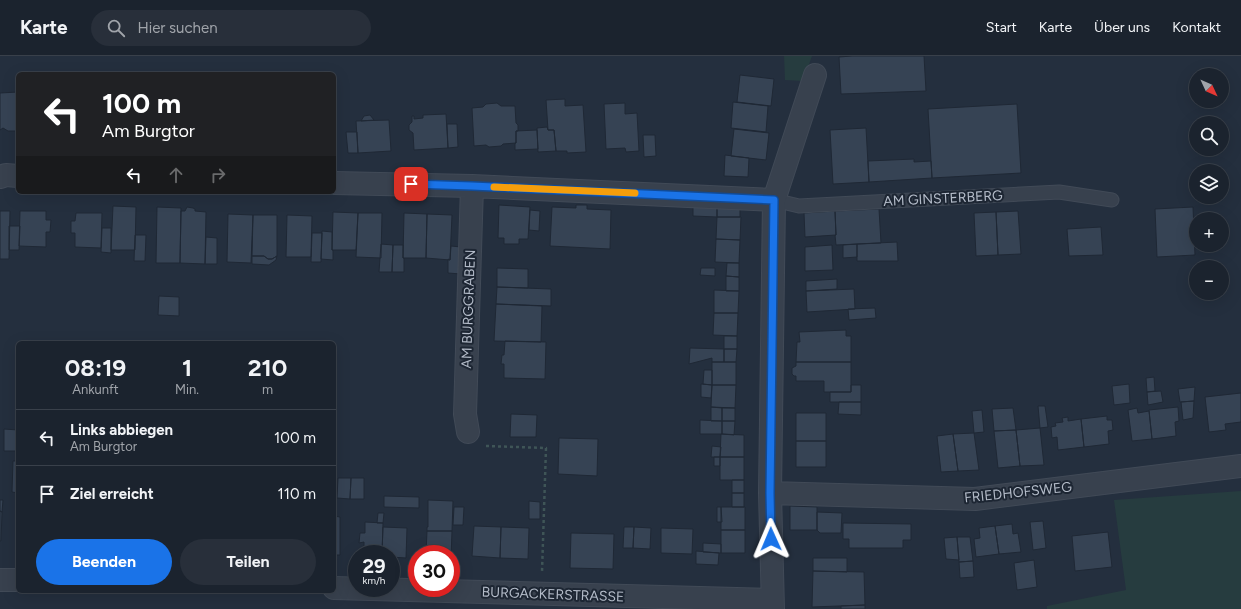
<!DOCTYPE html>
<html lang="de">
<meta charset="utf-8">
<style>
:root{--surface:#1b232e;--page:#282f3a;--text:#f1f3f6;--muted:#a0a4aa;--line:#39404a;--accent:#1a73e8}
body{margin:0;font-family:Figtree,sans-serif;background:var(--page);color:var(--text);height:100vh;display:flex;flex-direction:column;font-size:15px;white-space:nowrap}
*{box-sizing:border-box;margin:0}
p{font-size:13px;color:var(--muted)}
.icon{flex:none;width:22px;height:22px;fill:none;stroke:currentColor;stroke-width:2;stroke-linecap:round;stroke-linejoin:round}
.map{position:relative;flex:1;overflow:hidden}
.drawer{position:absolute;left:16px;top:285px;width:320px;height:252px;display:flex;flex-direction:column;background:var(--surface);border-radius:6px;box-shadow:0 4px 16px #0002,0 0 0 1px var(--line)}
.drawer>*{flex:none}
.hud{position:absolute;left:16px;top:16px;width:320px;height:122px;border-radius:6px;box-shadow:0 4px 16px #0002,0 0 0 1px var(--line);background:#202124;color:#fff;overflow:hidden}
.needle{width:26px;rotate:134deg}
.controls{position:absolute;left:1189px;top:12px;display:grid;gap:8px}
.controls a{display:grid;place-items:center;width:40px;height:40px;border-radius:50%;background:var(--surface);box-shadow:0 4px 16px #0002,0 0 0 1px var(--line);font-size:20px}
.speed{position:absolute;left:348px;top:489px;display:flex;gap:8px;font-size:20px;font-weight:700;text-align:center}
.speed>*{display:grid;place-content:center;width:52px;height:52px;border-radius:50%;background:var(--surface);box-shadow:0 4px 16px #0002,0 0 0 1px var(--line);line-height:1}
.speed small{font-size:10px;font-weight:400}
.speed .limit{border:6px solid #d22;background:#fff;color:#111}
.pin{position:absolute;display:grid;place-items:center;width:34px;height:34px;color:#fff;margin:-17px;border-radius:8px;box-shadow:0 2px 6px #0006}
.me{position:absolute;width:44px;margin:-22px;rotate:359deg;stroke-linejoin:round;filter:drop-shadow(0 0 3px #0008)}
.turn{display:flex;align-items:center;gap:14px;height:84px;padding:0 20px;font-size:18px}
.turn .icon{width:52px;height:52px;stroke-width:2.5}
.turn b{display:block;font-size:28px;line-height:34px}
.lanes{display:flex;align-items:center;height:38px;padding:0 20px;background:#0003;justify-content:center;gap:20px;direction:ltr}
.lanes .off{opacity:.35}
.eta{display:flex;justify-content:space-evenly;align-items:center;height:68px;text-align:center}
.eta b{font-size:24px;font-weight:700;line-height:28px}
.button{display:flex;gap:8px;margin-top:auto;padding:8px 20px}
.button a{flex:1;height:46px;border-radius:24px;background:var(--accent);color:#fff;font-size:16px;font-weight:700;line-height:46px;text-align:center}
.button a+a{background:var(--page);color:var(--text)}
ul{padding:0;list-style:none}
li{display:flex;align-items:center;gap:12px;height:56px;padding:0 20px;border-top:1px solid var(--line)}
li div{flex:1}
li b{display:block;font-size:15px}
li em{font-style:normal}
header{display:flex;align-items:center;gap:24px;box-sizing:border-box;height:56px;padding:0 20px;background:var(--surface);border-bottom:1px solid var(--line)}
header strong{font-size:19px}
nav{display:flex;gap:22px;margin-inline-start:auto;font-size:14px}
.search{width:280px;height:36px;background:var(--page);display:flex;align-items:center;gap:10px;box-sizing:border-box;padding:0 14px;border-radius:22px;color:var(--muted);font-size:15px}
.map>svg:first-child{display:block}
.green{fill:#263c3f}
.building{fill:#364354;stroke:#1f2835}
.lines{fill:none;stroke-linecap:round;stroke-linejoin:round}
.service-casing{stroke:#414a57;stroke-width:15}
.minor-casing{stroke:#414a57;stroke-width:24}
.path{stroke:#3f5557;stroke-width:2.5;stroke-dasharray:3 3;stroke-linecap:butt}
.service{stroke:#38414e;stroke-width:13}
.minor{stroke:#38414e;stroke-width:22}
.route-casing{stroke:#114b97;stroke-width:10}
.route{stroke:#1a73e8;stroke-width:7}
.slow{stroke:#f59e0b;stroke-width:7}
.labels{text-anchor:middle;stroke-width:4;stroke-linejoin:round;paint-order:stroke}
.street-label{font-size:14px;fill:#b4bcc9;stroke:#1d2633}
</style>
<header>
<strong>Karte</strong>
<div class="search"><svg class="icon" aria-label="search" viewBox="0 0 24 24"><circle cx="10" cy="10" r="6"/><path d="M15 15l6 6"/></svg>Hier suchen</div>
<nav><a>Start</a><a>Karte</a><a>Über uns</a><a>Kontakt</a></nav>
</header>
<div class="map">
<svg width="1241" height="553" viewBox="0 0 1241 553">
<rect width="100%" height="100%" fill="#242f3e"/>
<path class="green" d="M784,0H812L803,25L785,24Z
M1241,435V553H1047V550L1126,534L1114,444Z"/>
<path class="building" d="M852,0H924L926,35L841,38L839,1Z
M740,19L774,23L771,50L737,46Z
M18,36V75H8L3,72L0,74V37Z
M565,43V50L583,49L586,96L567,97V95H556L554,74H548L546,44Z
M733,46L768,50L766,76L731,72Z
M497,47L501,50H515L516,67L518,69V75H516V87L503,88L501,90L489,91L486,89L474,90L472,52L483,51L486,48Z
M625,47V58L637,57L639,95L626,96L625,92L606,93L604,48Z
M1017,48L1021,117L932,122L928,53Z
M334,54L336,95H334Z
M446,58L448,92L414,94L413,77L409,74V69L412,66V60H414V63L423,62V59Z
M370,59L374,64L361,65L364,60Z
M389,64L391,95L358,97L356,65Z
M447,68H457L458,91L448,92Z
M547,71L548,74H554L556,95L538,96L537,72Z
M866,72L869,126L833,128L830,74Z
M734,73L769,77L766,104L731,100Z
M537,74L538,93L515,94V87H516V75Z
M346,76H357L358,97H348Z
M643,79H655L656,100L644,101Z
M725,99L749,102L748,121L724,120Z
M914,103V106L931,105L932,122L869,126L868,105Z
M693,146L717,147V161L693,160Z
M717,147H740V161H717Z
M499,149L530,151L528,183H519V188H504V182H498Z
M576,149H587V153L611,154L610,193L550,190L552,151L576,152Z
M113,150L136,151L135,194H111Z
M157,151L181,152L180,207H156Z
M187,151L193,152L195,153V155L206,156L205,208L180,207L181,155H185Z
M1193,151L1195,199L1157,201L1155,153Z
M879,153L881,187L836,189L835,179H836L835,155Z
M530,154L540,155L539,175L529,174Z
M0,155H10L9,203H0Z
M20,155H46V164H51L50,176H46V191L19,190Z
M835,155L836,179L805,181L804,157Z
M1018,155L1021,198L998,199L996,156Z
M333,156L358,157L356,194H332Z
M996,156L998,199L976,200L974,157Z
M76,157H102L101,192L75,191V177H71V165H75Z
M358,157H382L381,202L356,201Z
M404,157L427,158L426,202H403Z
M228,158L253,159L251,207L227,206Z
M427,158L452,159L450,204L426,202Z
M253,159H277V200L272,203H268L264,200H252Z
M287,159L312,160L311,201H286Z
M717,161H741L740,184L716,183Z
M9,170H20L19,194H9Z
M1101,171L1103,199L1069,200L1067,173Z
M102,172H111V197L101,196Z
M322,175L332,176V194H333V204L321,203Z
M312,177H322L321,206H311Z
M135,179H146L145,205H134Z
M206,181L217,182V208H205Z
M716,183L740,184L739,207L715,206Z
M897,186L898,205H857V188Z
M381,188L393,189L392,216H379Z
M857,188V201L843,202V189Z
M393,189H403V202H404V216H392Z
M832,189L833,214L805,215V191Z
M451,190L461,191V218L448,217V203L450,204Z
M252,200H264L268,203H272L277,200L276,204L269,209L252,208Z
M727,207H739V221L726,220Z
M497,212L528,213V232L497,231Z
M701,212H715V220L700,219Z
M726,220L739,221V235H726Z
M837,223V233L806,235V225Z
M497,231L551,233V250L496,248Z
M854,233L855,253L807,256L806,235Z
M714,234L739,235L738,257H714Z
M159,240L179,241V260L158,259Z
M496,248L542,250L541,286L494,285Z
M875,252L876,262L849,264L848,253Z
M714,257H738L737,280L713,279Z
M846,274V280H851V306H796L797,286H800L799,276Z
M724,280H737V293H724Z
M505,285L546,286L545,323L504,322V308H501L502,299H504Z
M690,292L724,293V306H712V302L689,308Z
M724,293H737L736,306H724Z
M712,306H736V329H712Z
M796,306H851V336H824V325H796V320H794L792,318V312L796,310Z
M704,314H712V329L703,328Z
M1154,321L1155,335L1147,336L1146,322Z
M701,328L712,329L711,342L701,341Z
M1129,328L1130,347L1114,349L1112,330Z
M712,329H736L735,352L711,351Z
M851,329H861V346H830V336H851Z
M1195,331L1194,345L1180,346L1178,333Z
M1161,335L1163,346L1148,349L1147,336Z
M1241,337V366L1225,368L1226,374L1209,376L1205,341Z
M1194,345L1193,362L1183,364L1181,346Z
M839,346H861V359L838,358Z
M1038,350H1045L1048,371L1040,372Z
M711,351L722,352V365H711Z
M1178,351L1179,365L1175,366L1176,380L1152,383L1149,354Z
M722,352H735V365H722Z
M1013,352L1016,374L994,375L992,353Z
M1137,352L1138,357L1149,355L1152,383L1132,385L1128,354Z
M982,354L984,376L974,377L972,355Z
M796,357H826V385H796Z
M511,358L537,359L536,381H510Z
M1107,360V364H1112L1113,374L1108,375L1109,388L1084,391L1081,363Z
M1068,361V365L1081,363L1084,391L1058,394L1057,381L1052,382L1051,371L1056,370L1055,367L1063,366L1062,362Z
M700,364L722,365V378H700Z
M722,365H735L734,379L722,378Z
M1040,372L1044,409L1020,410L1016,374Z
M4,373L18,374L17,395H4Z
M1016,374L1020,410L998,412L994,375Z
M974,377L979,414L958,415L953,378Z
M721,378L744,379V401H720Z
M953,378L958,415L941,416L937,380Z
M559,382L598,383L597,420L558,418Z
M796,385H826V411H796Z
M712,390L721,391L720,401H711Z
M714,401H720V410H714Z
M720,401H744V424H720Z
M13,405H18V437L12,436Z
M338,422H351L350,443L337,442Z
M351,422H364V443H350Z
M732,424H744V437H732Z
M732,437H744V451H732Z
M384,440L419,441V452L384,451Z
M0,444H3L2,456L0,455Z
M428,444L453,445L452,475H427V471H428Z
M529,445L540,446V463H529Z
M790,450L817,451V474H790Z
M454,451H464L463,469H453Z
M717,451H721L722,466H717Z
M721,451H745V474H721Z
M0,455L2,456L1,485H0Z
M817,456L842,457L841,477H820L817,474Z
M378,457H384L383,467H377Z
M334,460L340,461V499H334Z
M1043,465L1046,492L1033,494L1030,466Z
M365,466L383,467L382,498H364V486L359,487L360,477H365Z
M843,467L911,468V484H903V492H849V483H843Z
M1012,468L1013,478L1018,477L1021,496L999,498L995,470Z
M474,470L501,471L500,502L472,500Z
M995,470L999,498L976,501L974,483L980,482L979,472Z
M383,471L407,472L406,502L391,501V498H382Z
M501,471L529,472L528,503L500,502Z
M624,471H634L633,492H623Z
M634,471L651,472L650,493L633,492Z
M661,472L693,473L692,498L661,497Z
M721,474H745V497H721Z
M427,475H452L451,503V498H426Z
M1108,476L1112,511L1075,515L1072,480Z
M571,477L614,478L613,513L570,512Z
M957,481L959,504L946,503L944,482Z
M957,481H970L973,505L959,506Z
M703,487L721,488V497L703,496Z
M696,495L719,497L718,509L696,508Z
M813,502H847V516L813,515Z
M1034,504L1037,531L1017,534L1014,507Z
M973,505L974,521L960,522L959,506Z
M813,515L864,516L865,549L812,551Z
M865,549V553H841V550Z"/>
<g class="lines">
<defs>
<path id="service" d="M774,144L799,150L1059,136L1112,144"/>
<path id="minor" d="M0,121L6,119L18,120
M334,127L472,130L774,144
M468,376L465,358L472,130
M770,437L975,443L1241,410
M0,524H18
M334,532L772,544
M773,553L770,437L774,144L815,19"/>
</defs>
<use href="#service" class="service-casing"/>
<use href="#minor" class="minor-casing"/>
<path class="path" d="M486,390L546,392L542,516"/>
<use href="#service" class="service"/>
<use href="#minor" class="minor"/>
</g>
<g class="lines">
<defs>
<path id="route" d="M411,128L472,130L774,144L770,437L771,483"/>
</defs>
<use href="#route" class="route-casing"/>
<use href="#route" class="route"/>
<path class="slow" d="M494,131L635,137"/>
</g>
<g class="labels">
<g class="street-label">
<text transform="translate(943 142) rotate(-3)" y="5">AM GINSTERBERG</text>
<text transform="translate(468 253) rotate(-88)" y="5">AM BURGGRABEN</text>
<text transform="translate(1018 436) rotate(-6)" y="5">FRIEDHOFSWEG</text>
<text transform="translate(553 538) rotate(2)" y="5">BURGACKERSTRASSE</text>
</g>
</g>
</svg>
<div class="controls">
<a><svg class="needle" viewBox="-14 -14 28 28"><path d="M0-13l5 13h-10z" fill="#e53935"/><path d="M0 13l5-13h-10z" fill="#a0a4aa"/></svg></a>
<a><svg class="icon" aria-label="search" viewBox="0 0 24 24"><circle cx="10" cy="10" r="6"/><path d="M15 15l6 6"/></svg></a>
<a><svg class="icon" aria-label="layers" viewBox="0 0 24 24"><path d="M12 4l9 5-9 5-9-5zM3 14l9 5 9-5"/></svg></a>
<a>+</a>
<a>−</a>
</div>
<div class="speed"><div>29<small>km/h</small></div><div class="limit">30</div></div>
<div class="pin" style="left:411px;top:128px;background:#d93025"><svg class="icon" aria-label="arrive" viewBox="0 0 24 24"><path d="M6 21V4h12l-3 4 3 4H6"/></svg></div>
<svg class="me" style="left:771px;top:483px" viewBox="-20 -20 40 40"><path d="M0-17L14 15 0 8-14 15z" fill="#1a73e8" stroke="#fff" stroke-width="4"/></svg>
<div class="hud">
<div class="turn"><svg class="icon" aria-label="left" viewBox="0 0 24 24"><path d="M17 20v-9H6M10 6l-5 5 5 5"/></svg><div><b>100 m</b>Am Burgtor</div></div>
<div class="lanes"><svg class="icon" aria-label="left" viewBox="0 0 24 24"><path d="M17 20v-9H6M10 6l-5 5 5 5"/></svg><svg class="icon off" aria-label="ahead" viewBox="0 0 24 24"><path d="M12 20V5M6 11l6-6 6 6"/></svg><svg class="icon off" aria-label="right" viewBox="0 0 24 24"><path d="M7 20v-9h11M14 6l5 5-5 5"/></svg></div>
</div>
<section class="drawer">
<div class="eta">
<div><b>08:19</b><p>Ankunft</p></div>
<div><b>1</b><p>Min.</p></div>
<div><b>210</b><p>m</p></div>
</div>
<ul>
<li><svg class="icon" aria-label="left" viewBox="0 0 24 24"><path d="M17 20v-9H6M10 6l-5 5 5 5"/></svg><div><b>Links abbiegen</b><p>Am Burgtor</p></div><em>100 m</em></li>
<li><svg class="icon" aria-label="arrive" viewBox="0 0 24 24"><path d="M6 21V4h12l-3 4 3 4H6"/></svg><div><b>Ziel erreicht</b></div><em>110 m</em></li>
</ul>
<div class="button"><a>Beenden</a><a>Teilen</a></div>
</section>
</div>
